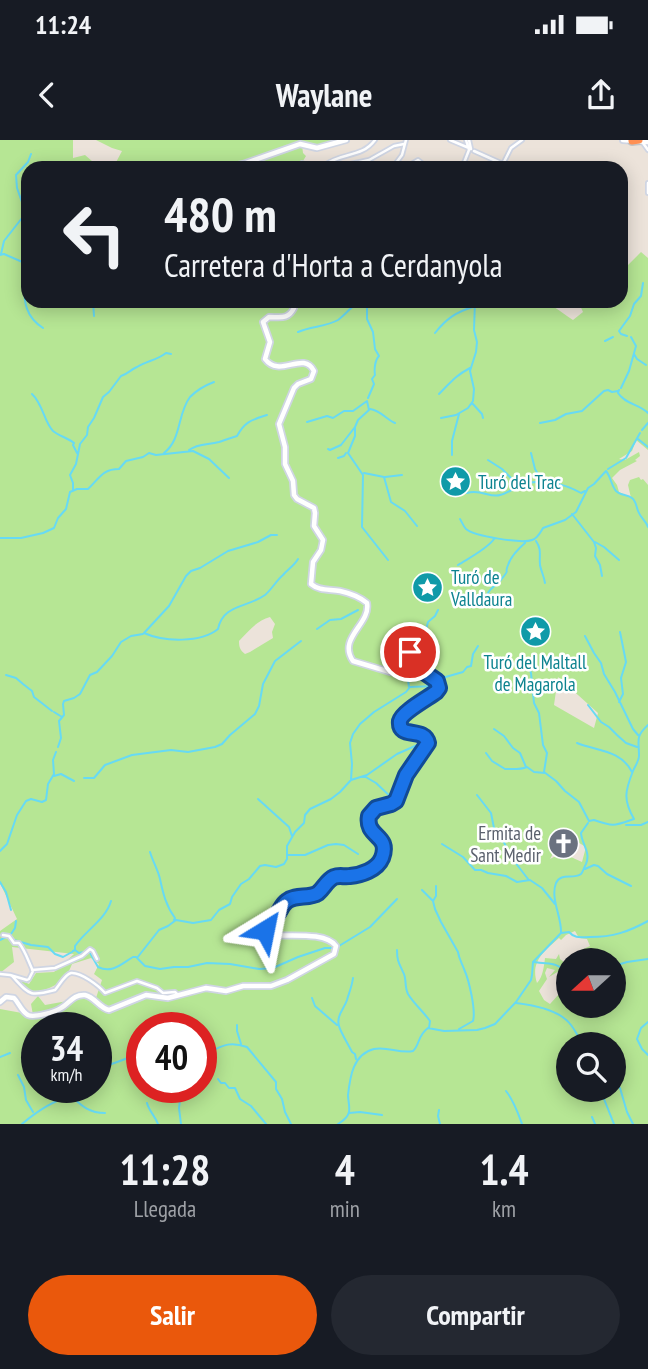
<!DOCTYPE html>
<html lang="es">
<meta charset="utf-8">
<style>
:root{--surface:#171b24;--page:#242831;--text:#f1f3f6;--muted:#9ea1a6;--accent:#ea580c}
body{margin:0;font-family:"PT Sans Narrow",sans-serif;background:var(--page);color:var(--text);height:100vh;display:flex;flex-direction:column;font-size:26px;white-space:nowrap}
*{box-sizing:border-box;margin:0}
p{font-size:23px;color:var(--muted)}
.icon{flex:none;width:38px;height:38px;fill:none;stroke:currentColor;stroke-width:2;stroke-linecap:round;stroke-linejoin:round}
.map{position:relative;height:984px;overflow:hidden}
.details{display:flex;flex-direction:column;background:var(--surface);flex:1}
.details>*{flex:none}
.banner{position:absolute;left:21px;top:21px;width:607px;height:147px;border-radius:21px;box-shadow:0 4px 18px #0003;background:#171b24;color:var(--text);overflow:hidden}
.needle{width:46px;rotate:249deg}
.fabs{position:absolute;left:556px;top:808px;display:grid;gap:14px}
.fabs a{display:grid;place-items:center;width:70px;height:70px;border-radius:50%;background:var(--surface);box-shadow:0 4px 18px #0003;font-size:35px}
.speed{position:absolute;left:21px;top:872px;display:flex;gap:14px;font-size:35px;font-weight:700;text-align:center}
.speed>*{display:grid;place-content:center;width:91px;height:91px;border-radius:50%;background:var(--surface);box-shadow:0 4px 18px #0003;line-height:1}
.speed small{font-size:18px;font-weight:400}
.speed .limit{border:10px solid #d22;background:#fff;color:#111}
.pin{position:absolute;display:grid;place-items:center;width:60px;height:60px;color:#fff;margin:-30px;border:4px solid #fff;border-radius:50%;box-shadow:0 2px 7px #0007}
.me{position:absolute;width:77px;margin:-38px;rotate:35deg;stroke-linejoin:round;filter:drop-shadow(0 0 5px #0008)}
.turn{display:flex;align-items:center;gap:24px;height:147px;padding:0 28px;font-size:32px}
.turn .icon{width:91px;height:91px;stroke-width:2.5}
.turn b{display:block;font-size:49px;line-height:60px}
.eta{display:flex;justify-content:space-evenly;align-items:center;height:119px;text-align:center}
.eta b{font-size:42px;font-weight:600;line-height:49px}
.button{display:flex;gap:14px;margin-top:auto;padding:14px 28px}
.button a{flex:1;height:80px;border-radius:42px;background:var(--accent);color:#fff;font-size:28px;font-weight:600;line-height:80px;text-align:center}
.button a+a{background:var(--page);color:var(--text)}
.status{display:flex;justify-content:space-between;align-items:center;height:49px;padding:0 35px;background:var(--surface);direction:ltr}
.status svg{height:19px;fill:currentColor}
header{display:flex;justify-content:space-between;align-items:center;height:91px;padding:0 28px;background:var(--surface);font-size:32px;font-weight:600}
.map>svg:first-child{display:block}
.green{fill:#b6e694;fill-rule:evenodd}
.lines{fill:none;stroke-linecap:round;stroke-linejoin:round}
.stream{stroke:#67daf4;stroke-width:2}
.street-casing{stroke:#cfd5e3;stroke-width:6}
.secondary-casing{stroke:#cfd5e3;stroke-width:8}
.highway-casing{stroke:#c3c3c3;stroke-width:10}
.street{stroke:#fff;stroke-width:2.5}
.secondary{stroke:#fff;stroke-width:4.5}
.highway{stroke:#ff9053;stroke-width:7}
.route-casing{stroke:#114b97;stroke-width:18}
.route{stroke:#1a73e8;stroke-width:12}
.labels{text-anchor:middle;stroke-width:5;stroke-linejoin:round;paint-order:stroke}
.culture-label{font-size:19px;fill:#0d838f;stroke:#fff;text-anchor:start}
.worship-label{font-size:19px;fill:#5b616d;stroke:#fff;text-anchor:end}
</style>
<div class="status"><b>11:24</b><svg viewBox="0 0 49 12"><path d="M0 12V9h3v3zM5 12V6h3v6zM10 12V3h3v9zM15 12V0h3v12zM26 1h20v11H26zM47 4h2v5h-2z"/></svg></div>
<header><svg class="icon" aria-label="back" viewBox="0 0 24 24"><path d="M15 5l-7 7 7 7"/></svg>Waylane<svg class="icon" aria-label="share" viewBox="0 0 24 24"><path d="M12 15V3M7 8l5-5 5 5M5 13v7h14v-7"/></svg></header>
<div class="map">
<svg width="648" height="984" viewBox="0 0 648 984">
<rect width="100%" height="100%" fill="#ece3da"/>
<path class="green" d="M0,0H73V18L85,15L100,28H28V161H491L495,163L499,161C517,161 539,157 554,167C561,171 566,176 573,180L583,172L578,161H621V121L628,125L641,112L648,118V310L636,300L632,311L619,319L625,320L639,312L640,316L635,320L637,321L620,330L612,338L617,345L619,352L631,358L628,345L630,340L639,337L641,340L643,339L648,345V984H0V869L33,875L31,864L38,856L45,865L84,858L95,861L102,840L94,834L99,824L91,818L72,824C65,844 47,852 27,852L15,838L29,844L36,833L54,832L74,814L12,807L14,822L0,833V791L17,779L0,743V115L2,114H0ZM270,477L275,484L272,492L273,498L250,512L245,514C240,510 239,507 239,501C248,492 257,480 270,477ZM558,537L598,573L594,588L554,565ZM574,695V700L586,707L582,722C567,716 565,711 550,719L561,699H568ZM575,791L579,798L587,799L590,806L581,810L578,821H614V866H569V850L559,854L550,864L544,860L539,851L547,839L545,833L547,828L555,830L549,837L559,831L566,839H569V823H565L560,819L559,814L556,819L545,818C544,826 543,837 537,843C530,822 544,811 559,798L561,800L566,795ZM37,887H96V947H37ZM142,887H201V947H142ZM569,905H614V950H569Z
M96,0H341C322,5 321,8 301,1L298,3L240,24L223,28H113L122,11L112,8Z
M302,5L303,13L306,16L303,21L294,24L296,28H231Z"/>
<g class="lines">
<path class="stream" d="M284,28L290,25L306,28
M357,28L380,24
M23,65L17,48L16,35L28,22L31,14
M1,114L4,101L22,78L24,69
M0,115L4,114L27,124
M28,124C28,131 26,136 25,142C23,162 26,177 43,188
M93,161L94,176
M367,161V179L373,192L375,209L379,216C375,220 374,229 375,235L372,239L374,244L368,258
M298,192C311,186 326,187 338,180C349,172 353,162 367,161
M435,193C446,179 456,172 473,167
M627,196L621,194L619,191L630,176L634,164L641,156L643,143
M605,201L613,197
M634,214L637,219L646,225
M621,248L629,231L636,206L631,197
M619,250L618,253C625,264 639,264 648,273
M32,254C43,264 44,282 53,291C59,296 68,298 74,303L73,305L77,313
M439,254C451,242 455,236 470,228
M472,263L482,274L483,278
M370,269C380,270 386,279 395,283
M441,278L456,275L468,268L473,261L474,249L470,231L476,212L477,202L474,190L475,161
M307,282L327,276L333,278L344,271H353L367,261L369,270L358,280L355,287V296L348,313L363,335L362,387L388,420
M540,283L555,280L566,274L582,271L604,251L608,250L612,252L618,251
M642,290L648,283
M638,299L648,307
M328,309L330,310L341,305L355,287
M189,310C198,303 208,305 219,302C225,300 230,298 237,296C245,281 252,280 267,275
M164,313C182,299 177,274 190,257C196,251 206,245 214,242
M531,313L535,329L542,341
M452,315V301L459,274
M338,318L344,316L346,313
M488,320L502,329L512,339L520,344
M608,329L626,318L640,293
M364,333L384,337L391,362L405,371L417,386
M385,337L402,335
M73,351V343L70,335L76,324L80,304L87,295L88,287L94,278L103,257L109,252L121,236C128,234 130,230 137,227C147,221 157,220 166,213L171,214
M467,353C481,349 490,358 500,355C508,353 514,348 521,345C541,338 563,343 581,353L585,351
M572,374L594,402L596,408L595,416L600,425L602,436
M460,379C462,382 463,386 466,389C474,396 522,404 532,400C538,398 540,393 543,388L565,380L576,372L588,348L594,344L606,331C611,337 611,345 616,351C621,356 627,354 632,358C637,362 636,368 639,373C641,378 646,381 648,387
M0,398H21L43,393L54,388L58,378L66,369L70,352L77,349H88C99,339 102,329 119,329L126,321L143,317L149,313L156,315L193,311L209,319L229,338
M536,401C542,410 539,414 540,425C541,431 544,436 545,443
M595,402L604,407L619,420
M458,425C469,418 487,409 494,399
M484,463C488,446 496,448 504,436C510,428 504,435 508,425C511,416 518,409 525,403
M317,489L330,480L341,479L358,470
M144,493C164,502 201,503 218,489C223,464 247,468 265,455C272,449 276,441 283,435C288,429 294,426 298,419
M144,493L169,466L186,436L191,431L200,428L228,411L258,402L271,395H277
M585,496L594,513L601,523L604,534L615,552L633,589L638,595
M417,517L415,511L424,497L428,482L435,476L438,470
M527,522L531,533L534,563L539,573L543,605L547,613L544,632L556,641L565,651L579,662L589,681L594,680C614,687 614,686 634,679C623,660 625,651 633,631C635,626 639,621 639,616C639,600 635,597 648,585
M6,535L16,538L23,544L32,551L34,557L52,571
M441,541L442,538L463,532L467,527L471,526L473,514L478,506
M409,547L407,533L409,520H415
M619,562L623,554L621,538L626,522L620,492
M588,565L601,582L609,587L617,595L626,603L637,607
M54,572L62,577
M494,589L504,596L513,608L520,613L526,627
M577,603C597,611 621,610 632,632
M58,607L61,598L59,581L64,575L63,564L64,561L74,558L80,554L90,535L97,532L112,516L121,502L131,496L143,494
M486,613L492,621L505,629C512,629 520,630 527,627L534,632L545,633
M54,636L61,634L74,641
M364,636L376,643L393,659
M84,638H94L105,625L132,615L171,610L188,612L215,607L222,604L230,595L255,574L259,566L263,544L275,521L301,501
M351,640L352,624L350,603L353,594L360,584L374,572L406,552L410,547L435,546
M477,655L491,673L494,688L499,692L511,717L528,739
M258,659L289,687L292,696
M626,685H641L648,682
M442,704L463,717L475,730H481L488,733L506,736L517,742L530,740L542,748L555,764
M0,711L7,704L17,675L26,661L31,659L42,662L46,660L48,644L54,634L53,620L56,612
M150,712C153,722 158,730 160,739C163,753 166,766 175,778L174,780
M288,715H305L328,705L336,704L344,705L358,714
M585,729L594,725L598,726L607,734L631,746
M0,742L6,752L11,770
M436,746V756L433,761L435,769L441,782L458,812C459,819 462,823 464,829C469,840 476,870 473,881L459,889
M422,750L432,760
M561,793L569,792C575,799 581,797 590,797C613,797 628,792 648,781
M11,794L15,788L16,781
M10,795L14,800L31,805L48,807L55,814L63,817L72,812
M0,800L6,797
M339,806L370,787L397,759
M75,809V806C85,791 106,779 111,761
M397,810C397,821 399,823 403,832C407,838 404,846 408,854C414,864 423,871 430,881L429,888
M73,811L75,810L79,813L89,811L98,827C112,834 121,824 133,817H136
M137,818L159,790L168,786L176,780L193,783L211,780L219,770L230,764L232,757L241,744L249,739L260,726L265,725L276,727L284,724L287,719V706L295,692L304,683L305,675L310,669L331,659L340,652L351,640L367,635L397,614L424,602
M138,819L145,826L160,829L174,827H188L207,823L230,824L259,829L273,828L298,817L325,808H333
M534,822C552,825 553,821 569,833
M614,826L627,822L648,819
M353,838C352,846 349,853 347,860C344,869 336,876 339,886C340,891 349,906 352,912L355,914L356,919
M312,858L315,866L337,885
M516,863C533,865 560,870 571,885C580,897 575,897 590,905
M648,882L641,888L637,899L642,909L648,915
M237,885V891L241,904
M211,912C223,904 232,902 247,907L276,942V949L282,959L285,972L291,984
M0,917L10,913
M96,933L106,926L142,913
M18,935L24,947L26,960L33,972
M218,939L221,943H225L229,948H235L240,959L251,966L266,984
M620,948L627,972L633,984
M506,951C514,961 518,973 522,984
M71,956C82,966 89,973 105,973
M604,959L614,984
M147,963C149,971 155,976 158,984
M439,970L438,976L440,984
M349,973L360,972L382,975
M592,977L595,984
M22,984C36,972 52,961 71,956L73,947
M181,984L179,968L181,952
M338,984C343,981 348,977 349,972C350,967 348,960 348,955C350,937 353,914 374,909C387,906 400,914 413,911C420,905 417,896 428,888L444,891L477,890L485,888L495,884L516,862L531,840L532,835L533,822L561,793C562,778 550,758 556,743C561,732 573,740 581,734C583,732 584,727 586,724C591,712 582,705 581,693L588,683"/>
<defs>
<path id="street" d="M450,0L469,8
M469,0L471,9
M643,3L648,10
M474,11L503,24L511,8L522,0
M302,23L317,28
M325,25C342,12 362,18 375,0
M319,28L325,25L341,26L369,20L394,6L404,4
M394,28L396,23L402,15L406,0
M411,28L413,23L418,20L428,28
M462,28L469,10L466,0
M648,43V53
M32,830L55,828L82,816L90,809L93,811L97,819
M0,834L10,835L27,840L29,839L33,831C28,821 26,812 19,803H14L9,796L3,795
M12,836C30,855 29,857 55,850C59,846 65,834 71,833C81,832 99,846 105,853L137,841L157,848L163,853L175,852L178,855"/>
<path id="secondary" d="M623,0L648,2
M225,28L243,24L300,4L317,8L346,0
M258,161L266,162L278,161
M0,862L6,857L14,858C19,863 21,871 28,875C34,878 55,872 61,868C69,864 73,854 85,855C95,857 99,868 109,870L146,855L168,858L206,848L226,851L243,846H271L287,840L334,814L336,806C325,791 288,797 270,795L265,790L267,784L277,776L284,763L289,760L313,755L320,752L334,738L362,733L379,723L382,718L384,705L381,699L373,693L370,688L368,682L369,676L376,668L391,664L396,661L406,635L428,603C426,591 413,595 404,591C389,568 436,563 439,544C433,537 424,535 419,528C415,520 418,518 410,512L404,514L396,528L390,532L353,521C337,498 371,484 367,463C360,457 349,453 340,451C330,449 319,451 311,444L313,422L321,410L323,400L314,386L315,373L314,368L297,359L294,355L293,341L285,324V307L279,284L294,248L298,244L311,239L314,231C303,210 280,239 265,219L270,202L263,182L269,177C280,177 288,180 294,168L293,164L284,161"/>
<path id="highway" d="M632,1L639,0"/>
</defs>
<use href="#street" class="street-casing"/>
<use href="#secondary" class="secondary-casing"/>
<use href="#highway" class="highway-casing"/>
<use href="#street" class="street"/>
<use href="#secondary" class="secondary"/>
<use href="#highway" class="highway"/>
</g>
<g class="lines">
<defs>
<path id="route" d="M265,790C267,783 269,783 274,778C280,773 281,765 287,761C296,754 309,759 318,753C324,748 327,740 334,737C339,735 345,737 350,736C361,735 377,730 382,718C391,694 365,698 369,676L376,668L391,664L396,661L406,635L428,603C424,586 398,600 400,581C402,572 428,558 436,552L439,548L437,541L421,530L415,516L410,512"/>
</defs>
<use href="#route" class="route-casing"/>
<use href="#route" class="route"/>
</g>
<defs>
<symbol id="sight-disc" viewBox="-11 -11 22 22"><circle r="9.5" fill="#0f9aa8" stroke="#fff"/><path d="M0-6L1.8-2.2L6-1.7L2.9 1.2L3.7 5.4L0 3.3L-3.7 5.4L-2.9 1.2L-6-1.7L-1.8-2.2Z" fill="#fff"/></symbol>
<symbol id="church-disc" viewBox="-11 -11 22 22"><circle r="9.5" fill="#6b7280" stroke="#fff"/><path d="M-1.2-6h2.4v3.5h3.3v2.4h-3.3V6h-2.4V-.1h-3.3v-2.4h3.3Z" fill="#fff"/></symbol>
</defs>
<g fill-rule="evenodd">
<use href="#sight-disc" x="438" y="324" width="35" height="35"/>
<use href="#sight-disc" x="410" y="430" width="35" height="35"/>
<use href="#sight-disc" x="518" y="474" width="35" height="35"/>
<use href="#church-disc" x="546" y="686" width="35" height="35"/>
</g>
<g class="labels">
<g class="culture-label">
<text x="478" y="349">Turó del Trac</text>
<text x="451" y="444">Turó de<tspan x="451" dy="22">Valldaura</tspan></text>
<text x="535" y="529" text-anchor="middle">Turó del Maltall<tspan x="535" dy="22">de Magarola</tspan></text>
</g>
<g class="worship-label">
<text x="541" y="700">Ermita de<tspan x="541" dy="22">Sant Medir</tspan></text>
</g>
</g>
</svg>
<div class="fabs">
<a><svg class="needle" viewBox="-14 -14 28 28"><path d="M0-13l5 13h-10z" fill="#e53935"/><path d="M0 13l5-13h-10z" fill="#9ea1a6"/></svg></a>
<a><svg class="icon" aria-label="search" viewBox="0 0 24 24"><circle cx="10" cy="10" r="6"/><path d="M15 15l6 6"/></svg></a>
</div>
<div class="speed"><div>34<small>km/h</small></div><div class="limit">40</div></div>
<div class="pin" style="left:410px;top:512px;background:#d93025"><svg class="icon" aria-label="arrive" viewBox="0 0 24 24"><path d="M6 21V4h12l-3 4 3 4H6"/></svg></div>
<svg class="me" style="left:265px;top:790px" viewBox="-20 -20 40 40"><path d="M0-17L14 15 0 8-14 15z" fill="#1a73e8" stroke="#fff" stroke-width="4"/></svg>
<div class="banner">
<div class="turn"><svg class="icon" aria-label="left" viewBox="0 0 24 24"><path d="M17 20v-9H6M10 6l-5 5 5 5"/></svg><div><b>480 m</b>Carretera d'Horta a Cerdanyola</div></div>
</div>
</div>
<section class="details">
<div class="eta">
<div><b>11:28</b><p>Llegada</p></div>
<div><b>4</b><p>min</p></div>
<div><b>1.4</b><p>km</p></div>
</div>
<div class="button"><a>Salir</a><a>Compartir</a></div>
</section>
